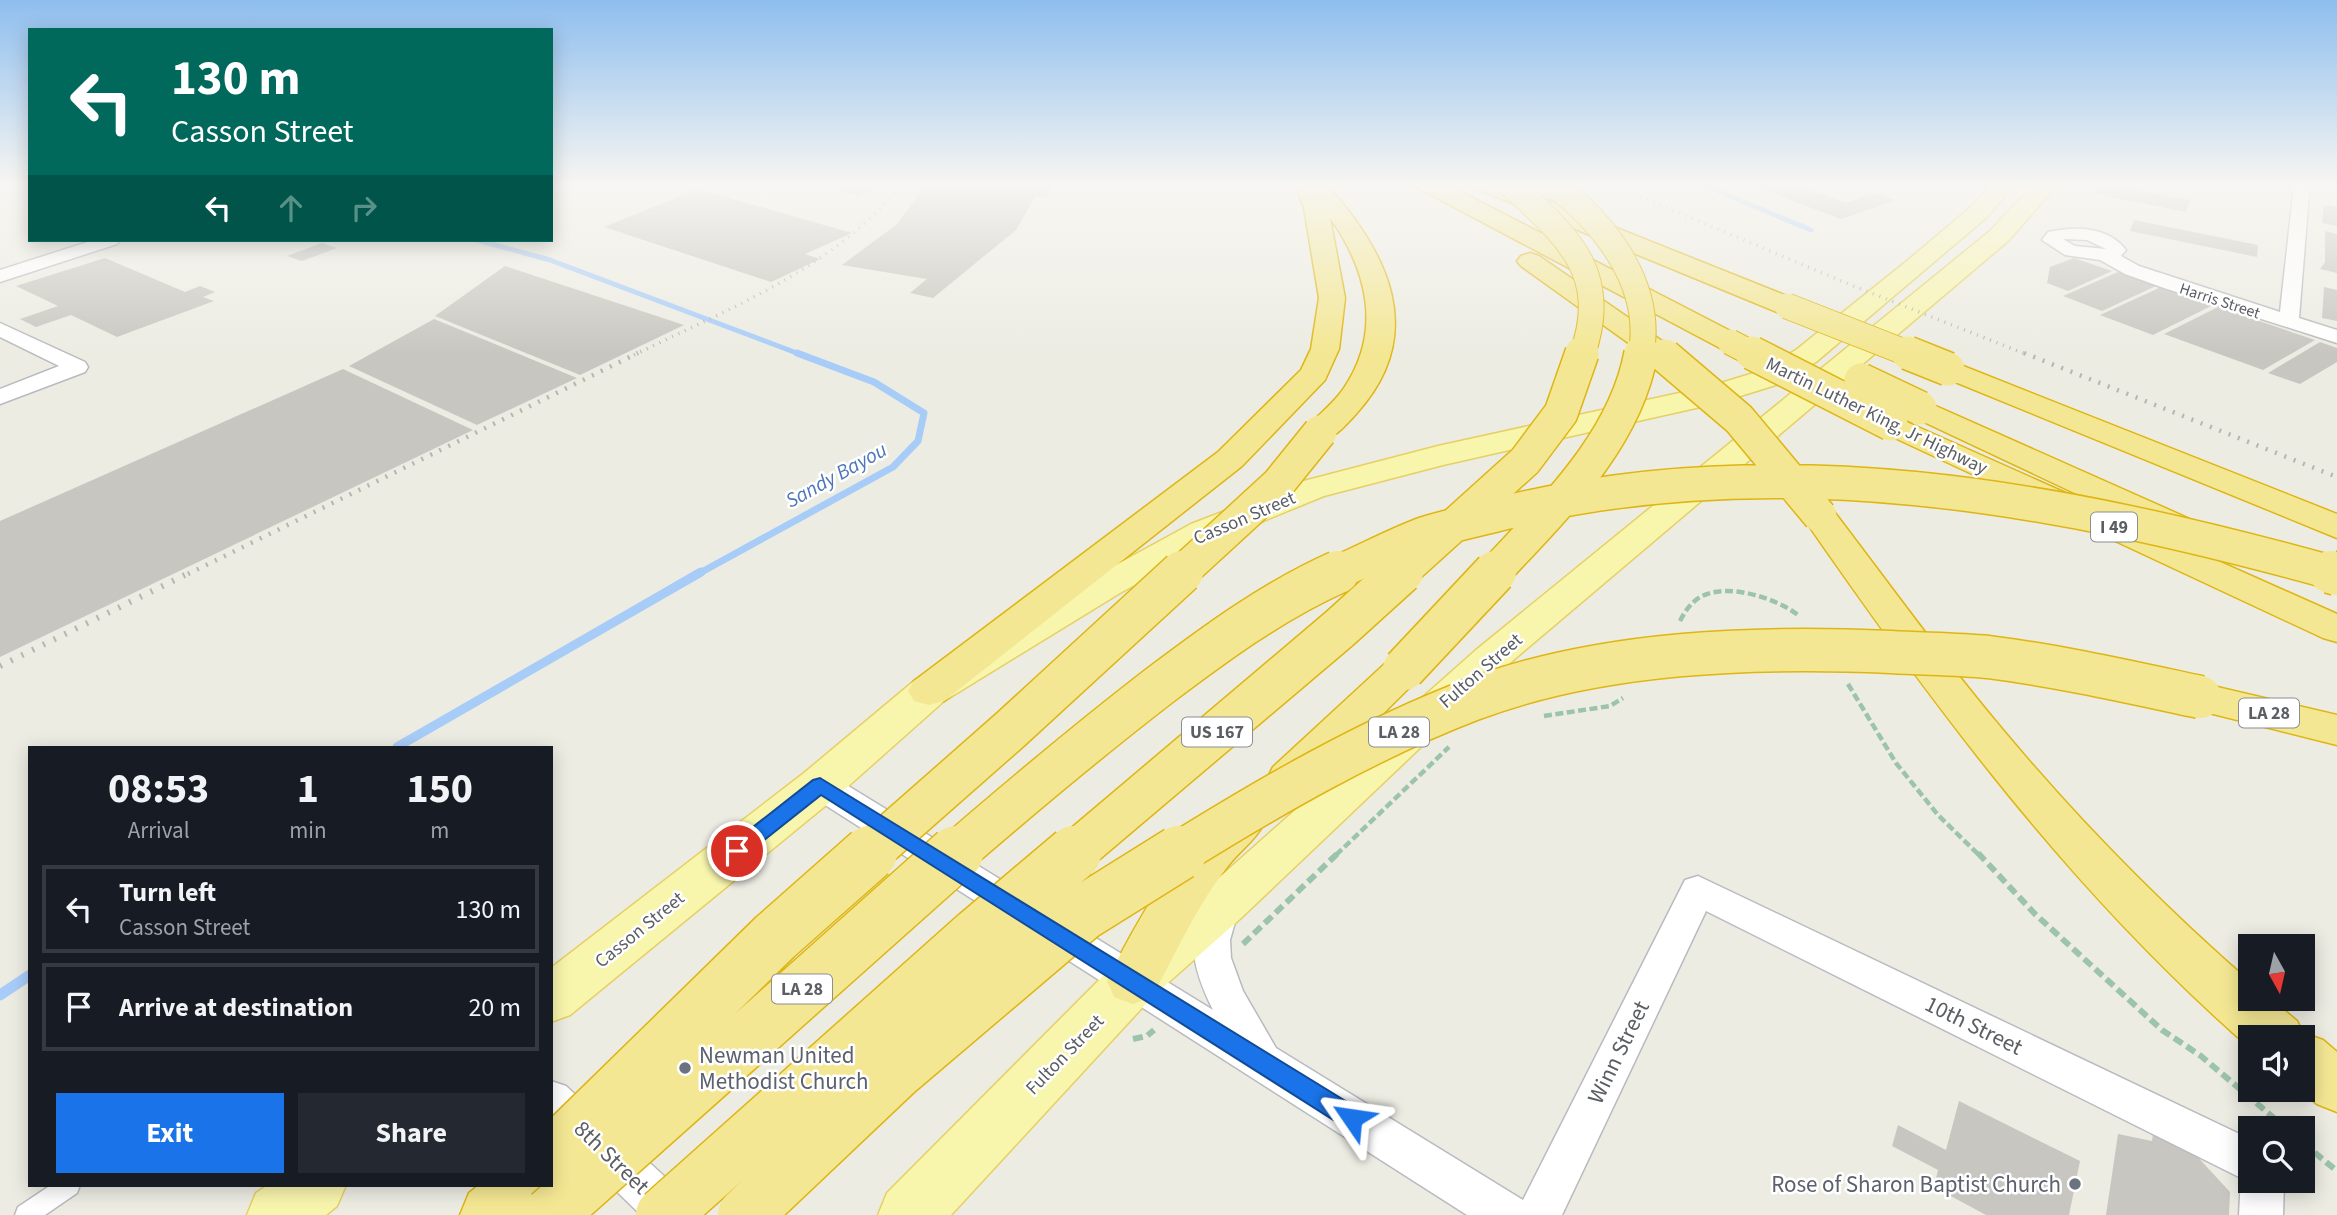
<!DOCTYPE html>
<style>
:root{--surface:#171b24;--page:#242831;--text:#f1f3f6;--muted:#9ea1a6;--line:#363941;--accent:#1a73e8}
body{margin:0;font-family:"Source Sans 3",sans-serif;background:var(--page);color:var(--text);height:100vh;display:flex;flex-direction:column;font-size:26px;white-space:nowrap}
*{box-sizing:border-box;margin:0}
p{font-size:23px;color:var(--muted)}
.icon{flex:none;width:38px;height:38px;fill:none;stroke:currentColor;stroke-width:2;stroke-linecap:round;stroke-linejoin:round}
.map{position:relative;flex:1;overflow:hidden}
.drawer{position:absolute;left:28px;top:746px;width:525px;height:441px;display:flex;flex-direction:column;background:var(--surface);border-radius:0px;box-shadow:0 4px 18px #0003}
.drawer>*{flex:none}
.guide{position:absolute;left:28px;top:28px;width:525px;height:214px;border-radius:0px;box-shadow:0 4px 18px #0003;background:#00695c;color:#fff;overflow:hidden}
.needle{width:46px;rotate:172deg}
.controls{position:absolute;left:2238px;top:934px;display:grid;gap:14px}
.controls a{display:grid;place-items:center;width:77px;height:77px;border-radius:0px;background:var(--surface);box-shadow:0 4px 18px #0003;font-size:35px}
.pin{position:absolute;display:grid;place-items:center;width:60px;height:60px;color:#fff;margin:-30px;border:4px solid #fff;border-radius:50%;box-shadow:0 2px 7px #0007}
.me{position:absolute;width:77px;margin:-38px;rotate:302deg;stroke-linejoin:round;filter:drop-shadow(0 0 5px #0008)}
.turn{display:flex;align-items:center;gap:24px;height:147px;padding:0 28px;font-size:32px}
.turn .icon{width:91px;height:91px;stroke-width:2.5}
.turn b{display:block;font-size:49px;line-height:60px}
.lanes{display:flex;align-items:center;height:66px;padding:0 28px;background:#0003;justify-content:center;gap:35px;direction:ltr}
.lanes .off{opacity:.35}
.eta{display:flex;justify-content:space-evenly;align-items:center;height:119px;text-align:center}
.eta b{font-size:42px;font-weight:700;line-height:49px}
.button{display:flex;gap:14px;margin-top:auto;padding:14px 28px}
.button a{flex:1;height:80px;border-radius:0px;background:var(--accent);color:#fff;font-size:28px;font-weight:700;line-height:80px;text-align:center}
.button a+a{background:var(--page);color:var(--text)}
ul{padding:0;list-style:none}
li{display:flex;align-items:center;gap:21px;height:88px;margin:0 14px 10px;padding:0 14px;border:4px solid var(--line);border-radius:0px}
li div{flex:1}
li b{display:block;font-size:26px}
li em{font-style:normal}
.map>svg:first-child{display:block}
.lines{fill:none;stroke-linecap:round;stroke-linejoin:round}
.stream-far3{stroke:#a8ccf8;stroke-width:5}
.stream-far2{stroke:#a8ccf8;stroke-width:7}
.stream-far1{stroke:#a8ccf8;stroke-width:9}
.stream{stroke:#a8ccf8;stroke-width:11}
.building{fill:#c8c6c0}
.lane-casing{stroke:#b8babf;stroke-width:3}
.street-casing{stroke:#b8babf;stroke-width:3}
.primary-casing{stroke:#e6d063;stroke-width:3}
.highway-casing{stroke:#dfb512;stroke-width:3}
.path-far1{stroke:#9cc3ab;stroke-width:4.5;stroke-dasharray:8 3.5;stroke-linecap:butt}
.path{stroke:#9cc3ab;stroke-width:6;stroke-dasharray:10 5;stroke-linecap:butt}
.lane{fill:#fff;fill-rule:evenodd}
.street{fill:#fff;fill-rule:evenodd}
.primary{fill:#f8f5ad;fill-rule:evenodd}
.highway{fill:#f4e793;fill-rule:evenodd}
.rail-far2{stroke:#b4b5b5;stroke-width:3.5;stroke-dasharray:1 6;stroke-linecap:butt}
.rail-far1{stroke:#b4b5b5;stroke-width:4.5;stroke-dasharray:2 8;stroke-linecap:butt}
.rail{stroke:#b4b5b5;stroke-width:6;stroke-dasharray:2 10;stroke-linecap:butt}
.highway-bridge-far3-casing{stroke:#dfb512;stroke-width:27;stroke-linecap:butt}
.highway-bridge-far2-casing{stroke:#dfb512;stroke-width:36;stroke-linecap:butt}
.highway-bridge-far1-casing{stroke:#dfb512;stroke-width:45;stroke-linecap:butt}
.highway-bridge-casing{stroke:#dfb512;stroke-width:57;stroke-linecap:butt}
.highway-bridge-far3{stroke:#f4e793;stroke-width:25}
.highway-bridge-far2{stroke:#f4e793;stroke-width:33}
.highway-bridge-far1{stroke:#f4e793;stroke-width:42}
.highway-bridge{stroke:#f4e793;stroke-width:54}
.route{fill:#1a73e8;stroke:#114b97;stroke-width:2}
.worship-dot{fill:#6b7280;stroke:#fff;stroke-width:2.5}
.labels{text-anchor:middle;stroke-width:5;stroke-linejoin:round;paint-order:stroke}
.far-street-label{font-size:16px;fill:#5b5e63;stroke:#fff}
.shield{fill:#fff;stroke:#8c8e92;stroke-width:2}
.shield-label{font-size:18px;font-weight:bold;fill:#5b5e63}
.street-label{font-size:19px;fill:#5b5e63;stroke:#fff}
.water-label{font-size:21px;font-style:italic;fill:#4d76ba;stroke:#fff}
.near-street-label{font-size:23px;fill:#5b5e63;stroke:#fff}
.near-worship-label{font-size:23px;fill:#5b616d;stroke:#fff;text-anchor:start}
</style>
<div class="map">
<svg width="2337" height="1215" viewBox="0 0 2337 1215">
<rect width="100%" height="100%" fill="#edece3"/>
<g class="lines">
<path class="stream-far3" d="M1698,183L1811,230
M477,240L550,260L802,355"/>
<path class="stream-far2" d="M698,574L893,467L918,441L924,413L874,382L797,353"/>
<path class="stream-far1" d="M397,747L701,572"/>
<path class="stream" d="M0,995L30,975"/>
</g>
<path class="building" d="M816,183H885L858,196Z
M927,183H1054L1047,197H1035L1016,230L933,298L910,293L927,279L842,265L896,225Z
M1744,183H1792L1846,203L1875,193L1896,200L1841,219Z
M2101,183L2190,200L2186,212L2096,194Z
M698,189L852,233L805,254L820,259L771,282L604,227Z
M2324,205L2337,207V226L2322,223Z
M2134,220L2258,245L2257,257L2130,231Z
M2325,231L2337,234V273L2320,269L2325,262Z
M322,243L337,248L302,261L287,256Z
M105,258L185,292L200,286L215,292L203,297L214,301L117,337L71,315L36,327L20,319L58,306L16,286Z
M2074,258L2112,271L2068,291L2047,283L2050,267Z
M505,266L684,325L580,375L435,316Z
M2118,272L2156,286L2102,311L2063,296Z
M2161,287L2213,305L2153,335L2100,315Z
M2324,287L2337,290V321L2322,318Z
M2218,307L2315,340L2263,370L2164,334Z
M434,319L577,378L477,425L349,366Z
M2320,342L2337,348V362L2300,384L2268,373Z
M343,369L473,430L0,657V521Z
M1959,1101L2080,1161L2069,1215H1986L1934,1187L1938,1170L1892,1146L1898,1125L1946,1150Z
M2118,1134L2152,1141L2153,1134L2194,1153L2230,1192L2229,1215H2106Z"/>
<g class="lines">
<defs>
<path id="lane" d="M51,1185H80L77,1193L45,1215H15L18,1207Z"/>
<path id="street" d="M2285,183H2302L2309,194L2299,318L2337,330V343L2164,288L2125,274L2100,260L2065,255L2042,240L2048,232C2074,226 2108,226 2126,250L2121,256L2139,266L2280,312L2293,194ZM2063,239L2087,240L2106,249L2075,246Z
M94,240H120L117,244L0,282V270Z
M0,323L85,362L88,367L85,372L0,404V389L59,366L0,337Z
M820,773L832,776L1213,1010C1192,967 1186,942 1208,898L1221,893L1234,898L1239,908L1230,940L1231,958L1243,991L1276,1048L1523,1200L1685,880L1698,876L2250,1139V1181H2284L2283,1215H2239L2241,1178L1706,911L1562,1215H1467L808,794L804,785L808,776Z
M551,1081L566,1086L689,1199L695,1215H641L551,1128Z"/>
<path id="primary" d="M1988,183H2010L2008,192L1987,217L1816,362L1779,384L1718,403L1443,465L1324,496L1217,540L1120,593L944,701L836,797L570,1015L551,1022V968L804,773L914,681L1094,577L1191,524L1300,482L1438,446L1711,386L1757,372L1796,350L1907,261L1971,207L1986,190Z
M2035,183H2059L2008,241L1504,668L1240,919L1152,997L951,1215H878L887,1193L1114,965L1204,891L1476,650L1990,231Z
M268,1185H346L337,1206L326,1215H247L256,1193Z"/>
<path id="highway" d="M1294,183H1325C1388,252 1429,334 1356,414C1342,429 1331,444 1309,439L1304,432C1315,416 1333,405 1344,388C1382,332 1368,271 1330,218L1345,298L1339,349L1325,380L1242,466L944,701L929,705L914,701L908,691L914,681L1218,452L1301,370L1311,349L1319,298L1304,208Z
M1415,183H1444L1740,336L1744,342L1740,348L1730,351L1720,348L1418,188Z
M1472,183H1504L1797,300L1801,306L1797,312L1787,314L1777,312L1475,188Z
M1530,253L1539,256L1675,350L1680,356L1675,362L1665,365L1655,362L1521,266L1517,261L1521,256Z
M1948,360L2337,514V538L1938,375L1933,369L1938,363Z
M1920,399L2192,520L2197,528L2192,536L2179,539L2166,536L1909,415L1904,408L1909,401Z
M1891,415L2337,614V642L2323,638L1880,431L1875,424L1880,417Z
M1820,505L1832,509C1890,585 1946,663 2008,736C2082,824 2163,906 2250,982V999H2271L2297,1021L2303,1033L2323,1040L2337,1052V1112L2317,1104L2300,1090H2303V1038H2250V1048C2071,891 1937,711 1802,516L1808,509Z
M1404,655L1418,659L1424,669L1418,679L1305,791L1289,796L1273,791L1267,779L1273,767L1390,659Z
M2200,683L2337,715V745L2185,707L2179,697L2185,687Z
M1240,807L1256,812L1263,825C1254,842 1239,851 1228,866C1197,905 1176,953 1152,997L1133,1004L1114,997L1107,981C1127,940 1185,833 1224,812C1229,810 1235,809 1240,807Z
M551,1183L552,1185L543,1206L534,1215H460L469,1193L479,1185Z"/>
</defs>
<use href="#lane" class="lane-casing"/>
<use href="#street" class="street-casing"/>
<use href="#primary" class="primary-casing"/>
<use href="#highway" class="highway-casing"/>
<path class="path-far1" d="M1680,621C1685,611 1692,601 1702,596C1729,583 1776,598 1798,615
M1848,684L1896,763L1938,815L1979,855
M1544,716L1610,706L1623,698
M1336,855L1449,747"/>
<path class="path" d="M1978,853L2035,914L2162,1030L2201,1056L2287,1129
M1243,944L1338,853
M1133,1039L1147,1036L1154,1030
M2303,1143L2337,1171"/>
<use href="#lane" class="lane"/>
<use href="#street" class="street"/>
<use href="#primary" class="primary"/>
<use href="#highway" class="highway"/>
<path class="rail-far2" d="M1608,183L1851,285L2028,355
M634,355C734,306 831,270 904,183"/>
<path class="rail-far1" d="M2024,353L2337,477
M188,574L638,353"/>
<path class="rail" d="M0,666L191,572"/>
<defs>
<path id="highway-bridge-far3" d="M1509,183C1565,235 1612,271 1582,355
M1552,183C1605,223 1654,285 1641,355
M1787,306L1912,355
M1730,342L1755,355"/>
<path id="highway-bridge-far2" d="M1752,353L1891,424
M1908,353L1948,369
M1665,356L1739,419L1820,516
M1861,380L1920,408
M1180,574L1278,484L1320,432
M1334,574C1365,561 1395,544 1426,533C1446,527 1467,522 1488,517C1771,442 2060,497 2337,574
M1400,574L1525,461L1561,413L1582,353
M1493,574C1552,510 1625,442 1641,353"/>
<path id="highway-bridge-far1" d="M2330,572L2337,574
M1404,669L1495,572
M868,855L1010,730L1182,572
M954,855C1021,797 1089,740 1159,686C1216,643 1273,601 1338,572
M1072,855L1339,629L1402,572
M1176,855C1271,796 1367,740 1471,700C1600,651 1755,646 1891,652C1923,654 1956,654 1988,657C2060,666 2130,682 2200,697"/>
<path id="highway-bridge" d="M551,1156L775,937L870,853
M550,1215L956,853
M663,1215L977,935L1074,853
M745,1215L896,1072L1083,913L1179,853"/>
</defs>
<use href="#highway-bridge-far3" class="highway-bridge-far3-casing"/>
<use href="#highway-bridge-far2" class="highway-bridge-far2-casing"/>
<use href="#highway-bridge-far1" class="highway-bridge-far1-casing"/>
<use href="#highway-bridge" class="highway-bridge-casing"/>
<use href="#highway-bridge-far3" class="highway-bridge-far3"/>
<use href="#highway-bridge-far2" class="highway-bridge-far2"/>
<use href="#highway-bridge-far1" class="highway-bridge-far1"/>
<use href="#highway-bridge" class="highway-bridge"/>
</g>
<linearGradient id="sky" x2="0" y2="1"><stop stop-color="#8ebeee"/><stop offset="0.52" stop-color="#f7f6f2"/><stop offset="1" stop-color="#f7f6f2" stop-opacity="0"/></linearGradient>
<rect width="2337" height="354" fill="url(#sky)"/>
<path class="route" d="M820,778L1360,1110L1364,1118L1360,1126L1352,1129L1343,1126L821,795L744,856L737,859L730,856L727,851L730,845L813,780Z"/>
<g class="worship-dot">
<circle cx="685" cy="1068" r="7"/>
<circle cx="2075" cy="1184" r="7"/>
</g>
<g class="labels">
<g class="far-street-label">
<text transform="translate(2220 300) rotate(18)" y="6">Harris Street</text>
</g>
<g class="shield">
<rect x="2091" y="512.5" width="46" height="29" rx="5"/>
<rect x="2239" y="698.5" width="60" height="29" rx="5"/>
<rect x="1182" y="717.5" width="70" height="29" rx="5"/>
<rect x="1369" y="717.5" width="60" height="29" rx="5"/>
<rect x="772" y="974.5" width="60" height="29" rx="5"/>
</g>
<g class="shield-label">
<text x="2114" y="533">I 49</text>
<text x="2269" y="719">LA 28</text>
<text x="1217" y="738">US 167</text>
<text x="1399" y="738">LA 28</text>
<text x="802" y="995">LA 28</text>
</g>
<g class="street-label">
<text transform="translate(1877 415) rotate(26)" y="7">Martin Luther King, Jr Highway</text>
<text transform="translate(1244 517) rotate(-23)" y="7">Casson Street</text>
<text transform="translate(1480 670) rotate(-41)" y="7">Fulton Street</text>
<text transform="translate(639 929) rotate(-39)" y="7">Casson Street</text>
<text transform="translate(1064 1054) rotate(-46)" y="7">Fulton Street</text>
</g>
<g class="water-label">
<text transform="translate(836 475) rotate(-29)" y="7">Sandy Bayou</text>
</g>
<g class="near-street-label">
<text transform="translate(1974 1025) rotate(26)" y="8">10th Street</text>
<text transform="translate(1618 1052) rotate(-64)" y="8">Winn Street</text>
<text transform="translate(612 1157) rotate(44)" y="8">8th Street</text>
</g>
<g class="near-worship-label">
<text x="699" y="1063">Newman United<tspan x="699" dy="26">Methodist Church</tspan></text>
<text x="2061" y="1192" text-anchor="end">Rose of Sharon Baptist Church</text>
</g>
</g>
</svg>
<div class="controls">
<a><svg class="needle" viewBox="-14 -14 28 28"><path d="M0-13l5 13h-10z" fill="#e53935"/><path d="M0 13l5-13h-10z" fill="#9ea1a6"/></svg></a>
<a><svg class="icon" aria-label="sound" viewBox="0 0 24 24"><path d="M4 9h4l5-4v14l-5-4H4zM17 9q2 3 0 6"/></svg></a>
<a><svg class="icon" aria-label="search" viewBox="0 0 24 24"><circle cx="10" cy="10" r="6"/><path d="M15 15l6 6"/></svg></a>
</div>
<div class="pin" style="left:737px;top:851px;background:#d93025"><svg class="icon" aria-label="arrive" viewBox="0 0 24 24"><path d="M6 21V4h12l-3 4 3 4H6"/></svg></div>
<svg class="me" style="left:1352px;top:1118px" viewBox="-20 -20 40 40"><path d="M0-17L14 15 0 8-14 15z" fill="#1a73e8" stroke="#fff" stroke-width="4"/></svg>
<div class="guide">
<div class="turn"><svg class="icon" aria-label="left" viewBox="0 0 24 24"><path d="M17 20v-9H6M10 6l-5 5 5 5"/></svg><div><b>130 m</b>Casson Street</div></div>
<div class="lanes"><svg class="icon" aria-label="left" viewBox="0 0 24 24"><path d="M17 20v-9H6M10 6l-5 5 5 5"/></svg><svg class="icon off" aria-label="ahead" viewBox="0 0 24 24"><path d="M12 20V5M6 11l6-6 6 6"/></svg><svg class="icon off" aria-label="right" viewBox="0 0 24 24"><path d="M7 20v-9h11M14 6l5 5-5 5"/></svg></div>
</div>
<section class="drawer">
<div class="eta">
<div><b>08:53</b><p>Arrival</p></div>
<div><b>1</b><p>min</p></div>
<div><b>150</b><p>m</p></div>
</div>
<ul>
<li><svg class="icon" aria-label="left" viewBox="0 0 24 24"><path d="M17 20v-9H6M10 6l-5 5 5 5"/></svg><div><b>Turn left</b><p>Casson Street</p></div><em>130 m</em></li>
<li><svg class="icon" aria-label="arrive" viewBox="0 0 24 24"><path d="M6 21V4h12l-3 4 3 4H6"/></svg><div><b>Arrive at destination</b></div><em>20 m</em></li>
</ul>
<div class="button"><a>Exit</a><a>Share</a></div>
</section>
</div>
